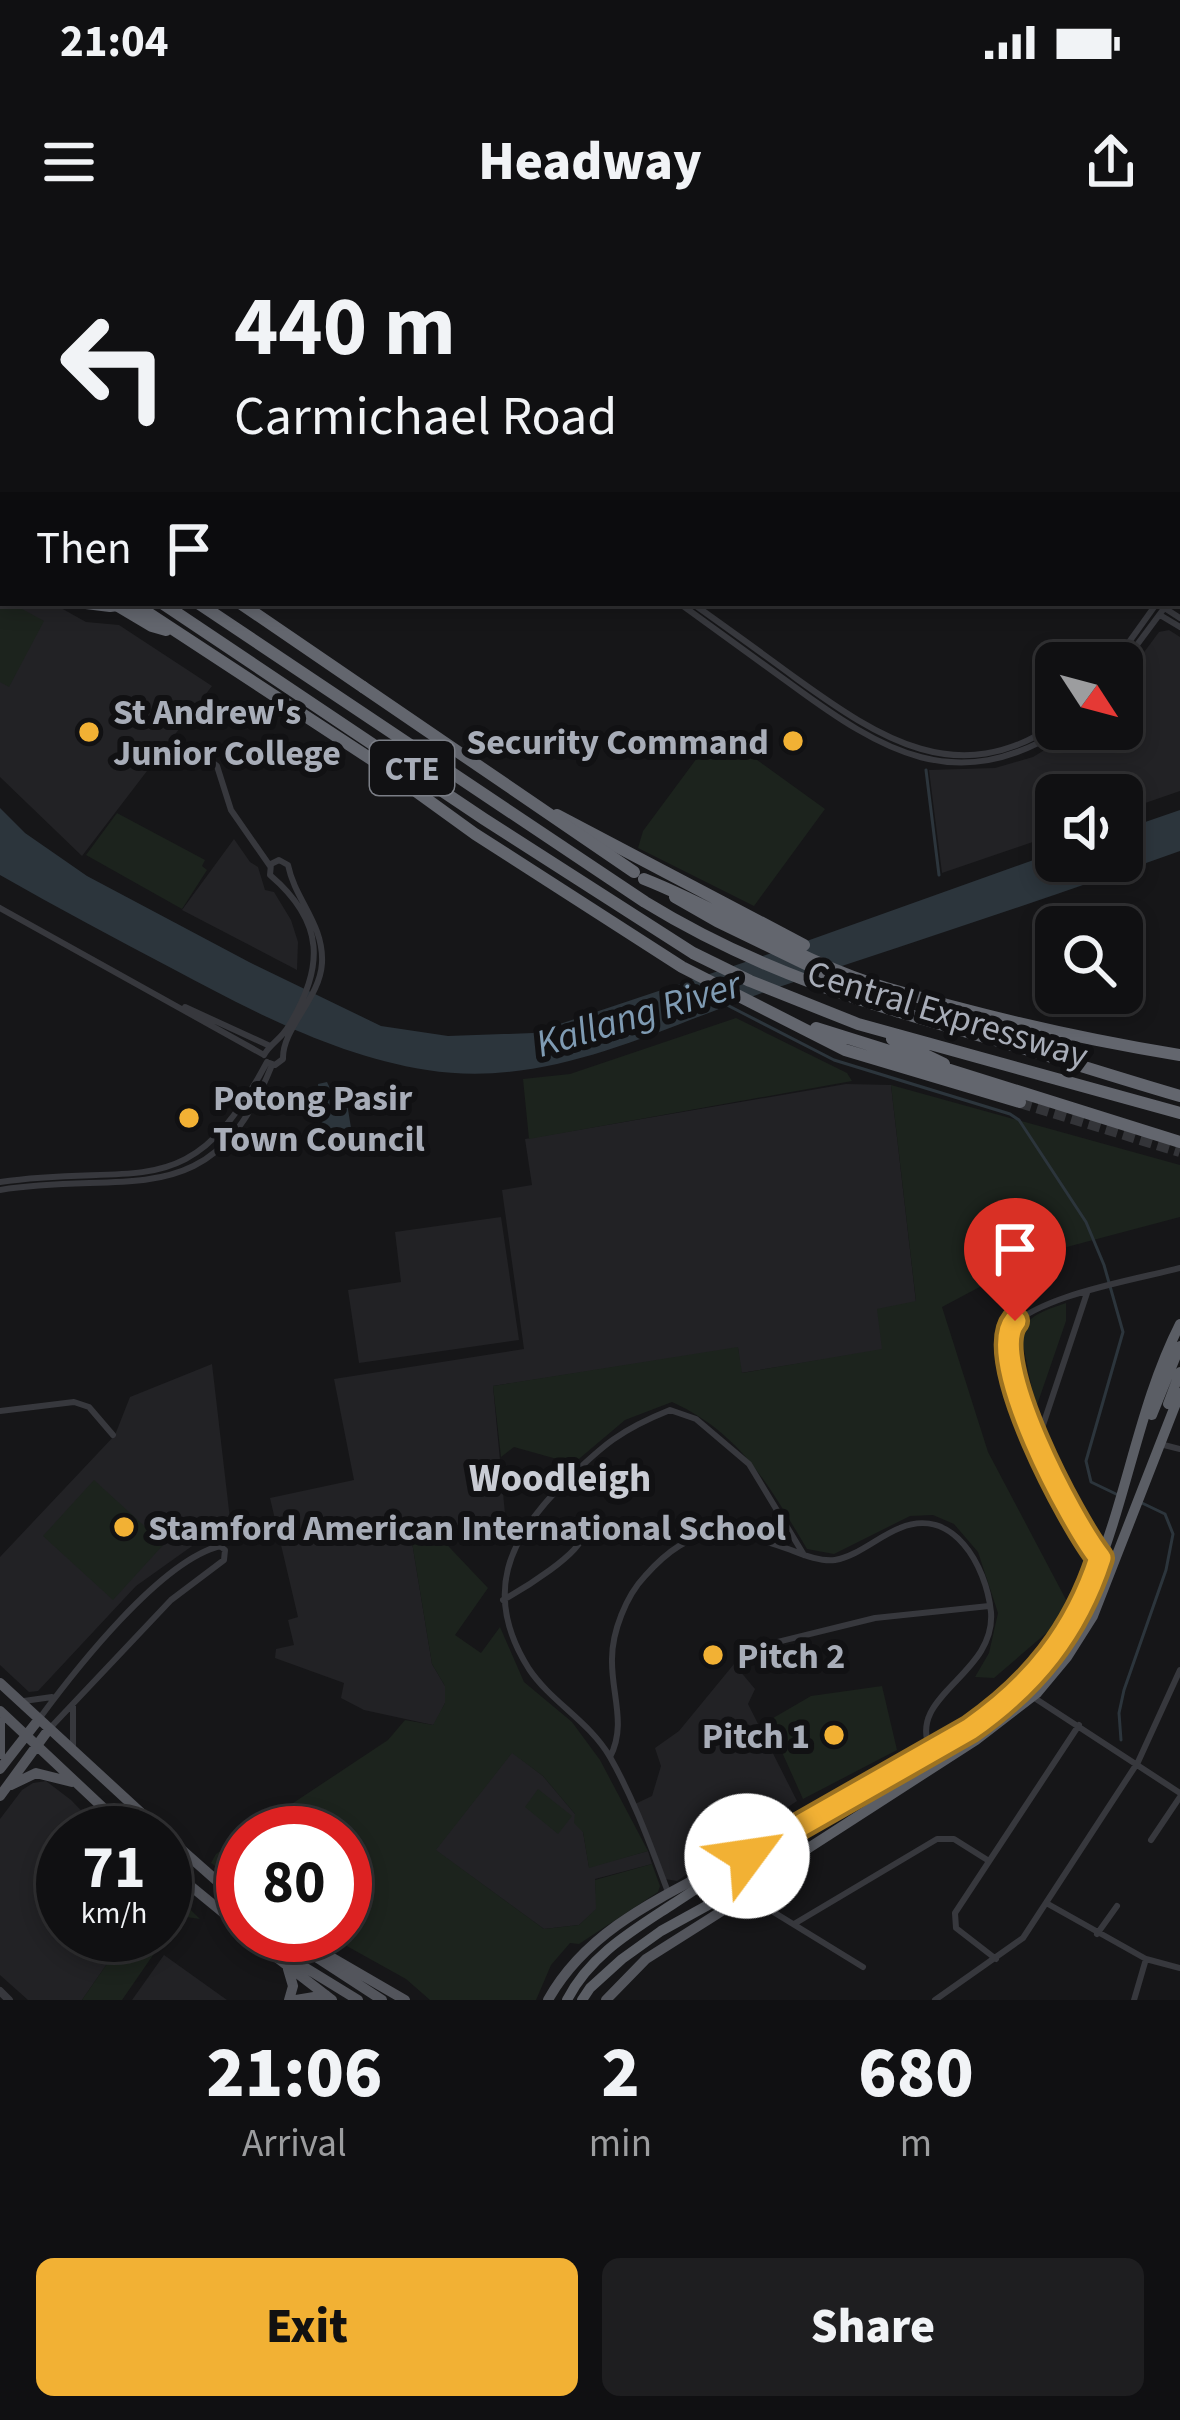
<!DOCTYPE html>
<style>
:root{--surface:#101012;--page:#1e1e20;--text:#f1f3f6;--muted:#9c9d9f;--line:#303032;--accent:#f2b134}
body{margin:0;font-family:"Source Sans 3",sans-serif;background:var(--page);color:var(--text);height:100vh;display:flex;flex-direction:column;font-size:45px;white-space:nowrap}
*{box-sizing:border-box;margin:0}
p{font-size:39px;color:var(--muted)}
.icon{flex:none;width:66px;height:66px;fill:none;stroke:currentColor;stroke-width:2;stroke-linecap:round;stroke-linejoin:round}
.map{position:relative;height:1760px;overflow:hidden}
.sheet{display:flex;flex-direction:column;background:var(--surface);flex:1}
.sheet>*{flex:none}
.banner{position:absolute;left:0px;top:0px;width:1182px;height:366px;box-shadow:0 6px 18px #0003,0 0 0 3px var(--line);background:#101012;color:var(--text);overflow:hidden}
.needle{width:78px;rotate:126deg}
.controls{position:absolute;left:1035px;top:402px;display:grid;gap:24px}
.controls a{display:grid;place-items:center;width:108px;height:108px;border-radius:18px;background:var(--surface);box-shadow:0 6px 18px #0003,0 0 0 3px var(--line);font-size:60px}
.speed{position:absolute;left:36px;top:1566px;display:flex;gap:24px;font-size:60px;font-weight:700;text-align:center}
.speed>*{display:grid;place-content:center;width:156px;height:156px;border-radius:50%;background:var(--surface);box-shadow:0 6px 18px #0003,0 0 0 3px var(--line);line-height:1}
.speed small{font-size:30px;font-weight:400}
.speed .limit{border:18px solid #d22;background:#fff;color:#111}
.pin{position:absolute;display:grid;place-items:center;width:102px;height:102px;color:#fff;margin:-123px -51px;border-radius:50% 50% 50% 0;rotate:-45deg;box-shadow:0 0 12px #0007}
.pin .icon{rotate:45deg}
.me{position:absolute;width:132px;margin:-66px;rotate:59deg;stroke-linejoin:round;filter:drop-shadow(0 0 9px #0008)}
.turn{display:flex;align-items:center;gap:42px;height:252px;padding:0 36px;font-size:54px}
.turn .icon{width:156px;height:156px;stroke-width:2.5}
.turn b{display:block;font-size:84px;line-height:102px}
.then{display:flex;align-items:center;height:114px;padding:0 36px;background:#0003;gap:24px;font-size:45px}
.eta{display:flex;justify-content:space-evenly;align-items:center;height:204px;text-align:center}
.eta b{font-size:72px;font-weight:800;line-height:84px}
.button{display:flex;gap:24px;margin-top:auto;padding:24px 36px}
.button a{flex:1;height:138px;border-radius:18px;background:var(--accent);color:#111;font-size:48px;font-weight:800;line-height:138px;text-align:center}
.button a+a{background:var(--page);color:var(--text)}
.status{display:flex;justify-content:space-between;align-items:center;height:84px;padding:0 60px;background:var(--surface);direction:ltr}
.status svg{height:33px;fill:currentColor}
header{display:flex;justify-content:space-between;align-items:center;height:156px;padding:0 36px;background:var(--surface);font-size:54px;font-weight:800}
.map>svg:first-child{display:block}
.built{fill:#222225}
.green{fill:#1c231d}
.water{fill:#2c353c}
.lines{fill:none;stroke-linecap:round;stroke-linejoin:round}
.stream{stroke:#2c353c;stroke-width:3}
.motorway-tunnel{stroke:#333438;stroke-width:12;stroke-dasharray:12 6;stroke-linecap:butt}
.minor{stroke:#37383d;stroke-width:6}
.tertiary{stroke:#37383d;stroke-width:8}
.primary{stroke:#53555c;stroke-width:10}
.trunk{stroke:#5b5e65;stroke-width:10}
.motorway{stroke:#63666e;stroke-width:12}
.motorway-bridge{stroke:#63666e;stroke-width:12}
.route-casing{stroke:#9d7322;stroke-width:30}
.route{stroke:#f2b134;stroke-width:21}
.poi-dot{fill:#f2b134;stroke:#111113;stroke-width:4.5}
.labels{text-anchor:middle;stroke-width:12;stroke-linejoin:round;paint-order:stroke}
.shield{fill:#111113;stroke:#7b7e86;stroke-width:3}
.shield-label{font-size:33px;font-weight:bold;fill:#a8adb8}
.poi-label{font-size:36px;font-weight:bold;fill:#a8adb8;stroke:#111113;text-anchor:start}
.street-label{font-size:36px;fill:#a8adb8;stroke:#111113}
.water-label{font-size:39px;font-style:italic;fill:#7f9bb3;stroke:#111113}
.neighbourhood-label{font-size:39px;font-weight:bold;fill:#c9ccd4;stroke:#111113}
</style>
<div class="status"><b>21:04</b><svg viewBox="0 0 49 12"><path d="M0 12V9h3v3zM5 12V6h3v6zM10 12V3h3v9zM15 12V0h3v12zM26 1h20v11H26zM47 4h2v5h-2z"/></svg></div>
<header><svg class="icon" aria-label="menu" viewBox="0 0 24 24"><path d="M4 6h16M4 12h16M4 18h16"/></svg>Headway<svg class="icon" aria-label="share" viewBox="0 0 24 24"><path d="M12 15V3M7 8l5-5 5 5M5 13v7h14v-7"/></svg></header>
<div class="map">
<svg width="1180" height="1760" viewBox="0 0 1180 1760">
<rect width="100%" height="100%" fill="#161618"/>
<path class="built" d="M0,335L3,363H52L86,382L119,385L212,446L82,616L0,537Z
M1169,390L1180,397V551L1122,571V555H1056V594L942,633L929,530L995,528L1033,517L1079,489H1122V442L1159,392Z
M234,599L250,622L258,627L265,650L274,652L291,680L298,702L297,730L182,670Z
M846,844L891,845L916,1062L883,1110L741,1133L738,1108L493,1146L505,1274L411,1296L432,1424L445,1446V1463L436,1482L433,1485L364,1470L341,1458L344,1443L275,1418L276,1409L294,1405L288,1380L298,1377L270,1258L354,1240L334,1139L524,1109L502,950L532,945L525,899Z
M501,977L519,1100L359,1123L348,1050L401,1042L395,992Z
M212,1124L230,1279L136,1346L38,1451L29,1452L0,1425V1317L115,1195L130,1157Z
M734,1424L755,1449L748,1464L797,1561L677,1641L665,1639L635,1564L652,1556L661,1526L655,1508L679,1491Z
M512,1512L543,1536L575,1574L583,1592L589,1627L648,1611L652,1624L595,1639L597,1669L579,1685L544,1689L435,1610Z
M46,1541L71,1560L103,1593H63V1695H127L82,1760H28L0,1735V1579L22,1550L33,1543Z
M164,1715L227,1760H132Z"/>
<path class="green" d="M0,357L3,363H11L44,381L9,447L0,442Z
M717,491L825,569L754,666L638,608L643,591Z
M117,573L205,620L202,626L207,630L182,669L86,615Z
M736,778L847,833L852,841L529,899L523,839L570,834Z
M891,845L1180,925V977L1063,1008L1021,1025L942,1067L988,1212L1072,1371L994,1438L975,1437L989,1413L998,1373L978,1312L954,1284L933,1275L910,1276L834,1314L807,1309C769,1246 742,1194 672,1162L625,1180L567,1229L564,1221L514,1207L501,1217L493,1146L738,1107L742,1133L882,1109L877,1069L916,1061Z
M1066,1063V1081L1036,1168L1021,1095C1027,1074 1047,1070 1066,1063Z
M94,1240L164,1304L113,1360L43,1296Z
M433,1290L488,1348L455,1395L481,1413L500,1387L524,1442L572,1482L600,1520L648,1611L589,1628L583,1592L574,1583L575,1574L543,1536L512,1513L436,1610L544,1689L579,1685L596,1669L595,1640L652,1624L660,1646L658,1652L579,1704L570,1703L551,1725L536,1760H430L406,1739L327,1695H345V1593H248L388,1500L405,1480L433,1485L445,1463V1446L432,1424L411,1296Z
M882,1446L897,1510L803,1559L768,1481L811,1456Z
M538,1549L572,1576L558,1594L525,1567Z
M243,1596V1647L211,1623L216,1614Z
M165,1645L200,1679L180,1676L122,1760H82L127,1695H165Z"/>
<path class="water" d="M0,568L25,593L87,636L249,722L381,786L448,796L533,793L790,707L1056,612V621H1122V590L1180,570V611C1046,659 911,703 776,748C663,786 550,850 427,830C337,816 256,773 175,730C116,699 58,668 0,635Z
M327,842L333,855L345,851L352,894L323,896L318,844Z"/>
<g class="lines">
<path class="stream" d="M926,530L939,635
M727,765L834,820L1010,874L1019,880L1086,982L1104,1025L1123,1092L1086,1221L1091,1242L1116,1254
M1121,1500L1119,1473L1124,1450L1166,1330L1173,1294L1165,1274L1142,1263"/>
<path class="motorway-tunnel" d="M1020,862L1180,911"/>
<path class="minor" d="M539,0L543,3
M550,0L554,3
M333,3L335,0
M341,3L343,0
M591,3L593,0
M604,3L606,0
M1179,53H1180
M1179,61H1180
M1179,228L1180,229
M1179,236H1180
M1179,334L1180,332
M1179,348L1180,347
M679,363C717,391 755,418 792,445C882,511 956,557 1063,489
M692,363C727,388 762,413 797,439C879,498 958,551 1056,484
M1163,367L1180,378
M1160,375L1180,387
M1114,423L1157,363
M1122,425L1168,363
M193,508L217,526L231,570L270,626
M0,668L264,815
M185,767L270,806
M264,815C270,804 281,799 288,787C325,727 325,682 270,635L271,624L279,620L288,625C295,660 324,684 322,723C320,759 282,788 283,819L275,825L267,822
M0,942C140,921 188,970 267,822
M0,950C129,929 211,978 272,825
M0,1171L74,1162L89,1167L113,1195
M1037,1203L1087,1053
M1160,1204L1180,1209
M485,1292L500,1280L526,1284
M1099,1317L1026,1182L1006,1094C1026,1057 1139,1039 1180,1028
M503,1360C523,1349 582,1313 583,1294
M757,1407L875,1378L989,1366
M1033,1457L1180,1553
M24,1461L52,1457
M73,1466V1506
M39,1479C75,1430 160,1321 220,1306L225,1310L224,1320L171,1360L51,1487
M610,1517C627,1485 611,1453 612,1419C612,1392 626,1356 645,1336C693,1282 728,1287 791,1310C803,1315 822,1322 835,1320C858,1316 879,1296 900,1288C953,1266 986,1325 991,1372C996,1436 904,1455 931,1511
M1151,1600L1180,1557
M668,1652C651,1607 634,1559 610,1517C589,1481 551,1462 529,1429C482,1355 508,1298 565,1242C603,1205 620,1190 670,1170L696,1179L749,1224L804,1315
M749,1657L863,1727
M1048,1664L1146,1719L1180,1728
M794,1684L937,1599H954L989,1621
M1097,1694L1117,1666
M996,1719L956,1688L955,1673L1079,1485
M935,1760L1023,1698L1138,1522L1180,1430
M1134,1760L1146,1719"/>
<path class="tertiary" d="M0,1751L9,1760"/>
<path class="primary" d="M0,1443L163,1593
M0,1471L130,1593
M0,1483V1514
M0,1529L39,1479
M11,1545L36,1533L72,1542
M0,1556L49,1489
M165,1595L243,1664
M165,1625L243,1689
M252,1695L358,1760
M293,1695L405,1760
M307,1711L382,1760
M271,1713L332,1760
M288,1729L293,1746L289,1760
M296,1760L326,1755
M548,1760C587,1690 660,1658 728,1622
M606,1760L646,1719L774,1638L788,1623"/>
<path class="trunk" d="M1168,1164L1180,1132
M1152,1175L1180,1106
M567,1760C590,1715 632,1691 673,1664C709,1641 744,1615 781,1594C854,1554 963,1507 1022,1449C1122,1350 1120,1202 1180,1084
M582,1760L590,1748L622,1719L661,1691L790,1620L976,1500L1037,1453L1067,1417L1093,1376L1180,1153"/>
<path class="motorway" d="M76,0L77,3
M101,0L106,3
M14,3L18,0
M41,3L42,0
M59,3V0
M0,16L3,13
M0,55L3,49
M0,92L3,88
M0,118L3,114
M0,129L3,126
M0,205L3,207
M0,231L3,233
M0,254L3,256
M0,274L3,275
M0,294L3,296
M0,315L3,317
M133,363L374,521L475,594L682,727L845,810L1020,862
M162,363L484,579L693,713L750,741L858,784L1180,873
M198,363L645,662C761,733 866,763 995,800C1057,818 1118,838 1180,856
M240,363L363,447
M115,364L152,386L166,390
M557,575L804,705
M644,639C726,671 802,724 886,748C982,776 1081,799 1180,815
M675,657L717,681L882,761
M816,788L1180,902
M892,799L944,824"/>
<path class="motorway-bridge" d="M86,363L110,366L134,363
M363,447L634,632"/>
</g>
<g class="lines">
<defs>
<path id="route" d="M747,1616L970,1489C1033,1445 1076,1392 1100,1318C1072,1283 984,1118 1015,1081"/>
</defs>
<use href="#route" class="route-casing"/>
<use href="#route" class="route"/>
</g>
<g class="poi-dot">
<circle cx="89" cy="492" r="12"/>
<circle cx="793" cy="501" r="12"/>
<circle cx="189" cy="878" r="12"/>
<circle cx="124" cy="1287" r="12"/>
<circle cx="713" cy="1415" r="12"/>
<circle cx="834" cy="1495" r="12"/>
</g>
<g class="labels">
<rect class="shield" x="370" y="501" width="84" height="54" rx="9"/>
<g class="shield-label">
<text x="412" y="540">CTE</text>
</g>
<g class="poi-label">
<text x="113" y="484">St Andrew's<tspan x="113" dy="41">Junior College</tspan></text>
<text x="769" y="514" text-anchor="end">Security Command</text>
<text x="213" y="870">Potong Pasir<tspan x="213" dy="41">Town Council</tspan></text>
<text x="148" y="1300">Stamford American International School</text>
<text x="737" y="1428">Pitch 2</text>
<text x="810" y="1508" text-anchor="end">Pitch 1</text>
</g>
<g class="street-label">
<text transform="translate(948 773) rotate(17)" y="13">Central Expressway</text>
</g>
<g class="water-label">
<text transform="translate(638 773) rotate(-17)" y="14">Kallang River</text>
</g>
<g class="neighbourhood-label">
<text x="560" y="1251">Woodleigh</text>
</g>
</g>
</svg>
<div class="controls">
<a><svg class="needle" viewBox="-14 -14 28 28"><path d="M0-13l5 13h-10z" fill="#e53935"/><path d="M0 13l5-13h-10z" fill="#9c9d9f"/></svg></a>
<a><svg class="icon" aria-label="sound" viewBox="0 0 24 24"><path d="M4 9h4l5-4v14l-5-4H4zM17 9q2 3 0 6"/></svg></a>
<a><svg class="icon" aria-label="search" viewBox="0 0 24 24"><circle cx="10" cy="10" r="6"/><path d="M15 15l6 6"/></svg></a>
</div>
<div class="speed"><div>71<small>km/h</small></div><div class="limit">80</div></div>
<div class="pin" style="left:1015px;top:1081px;background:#d93025"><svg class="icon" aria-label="arrive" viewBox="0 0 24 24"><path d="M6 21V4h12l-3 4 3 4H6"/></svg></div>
<svg class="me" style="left:747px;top:1616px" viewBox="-20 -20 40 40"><circle r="19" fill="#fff"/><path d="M0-13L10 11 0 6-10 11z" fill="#f2b134"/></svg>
<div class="banner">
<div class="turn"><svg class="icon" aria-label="left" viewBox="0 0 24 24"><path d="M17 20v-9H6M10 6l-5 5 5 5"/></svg><div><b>440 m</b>Carmichael Road</div></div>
<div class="then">Then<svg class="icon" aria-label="arrive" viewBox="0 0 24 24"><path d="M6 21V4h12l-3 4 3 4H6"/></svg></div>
</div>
</div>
<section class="sheet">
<div class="eta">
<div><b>21:06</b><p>Arrival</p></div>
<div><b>2</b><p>min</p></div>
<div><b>680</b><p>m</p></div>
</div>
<div class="button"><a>Exit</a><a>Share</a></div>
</section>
